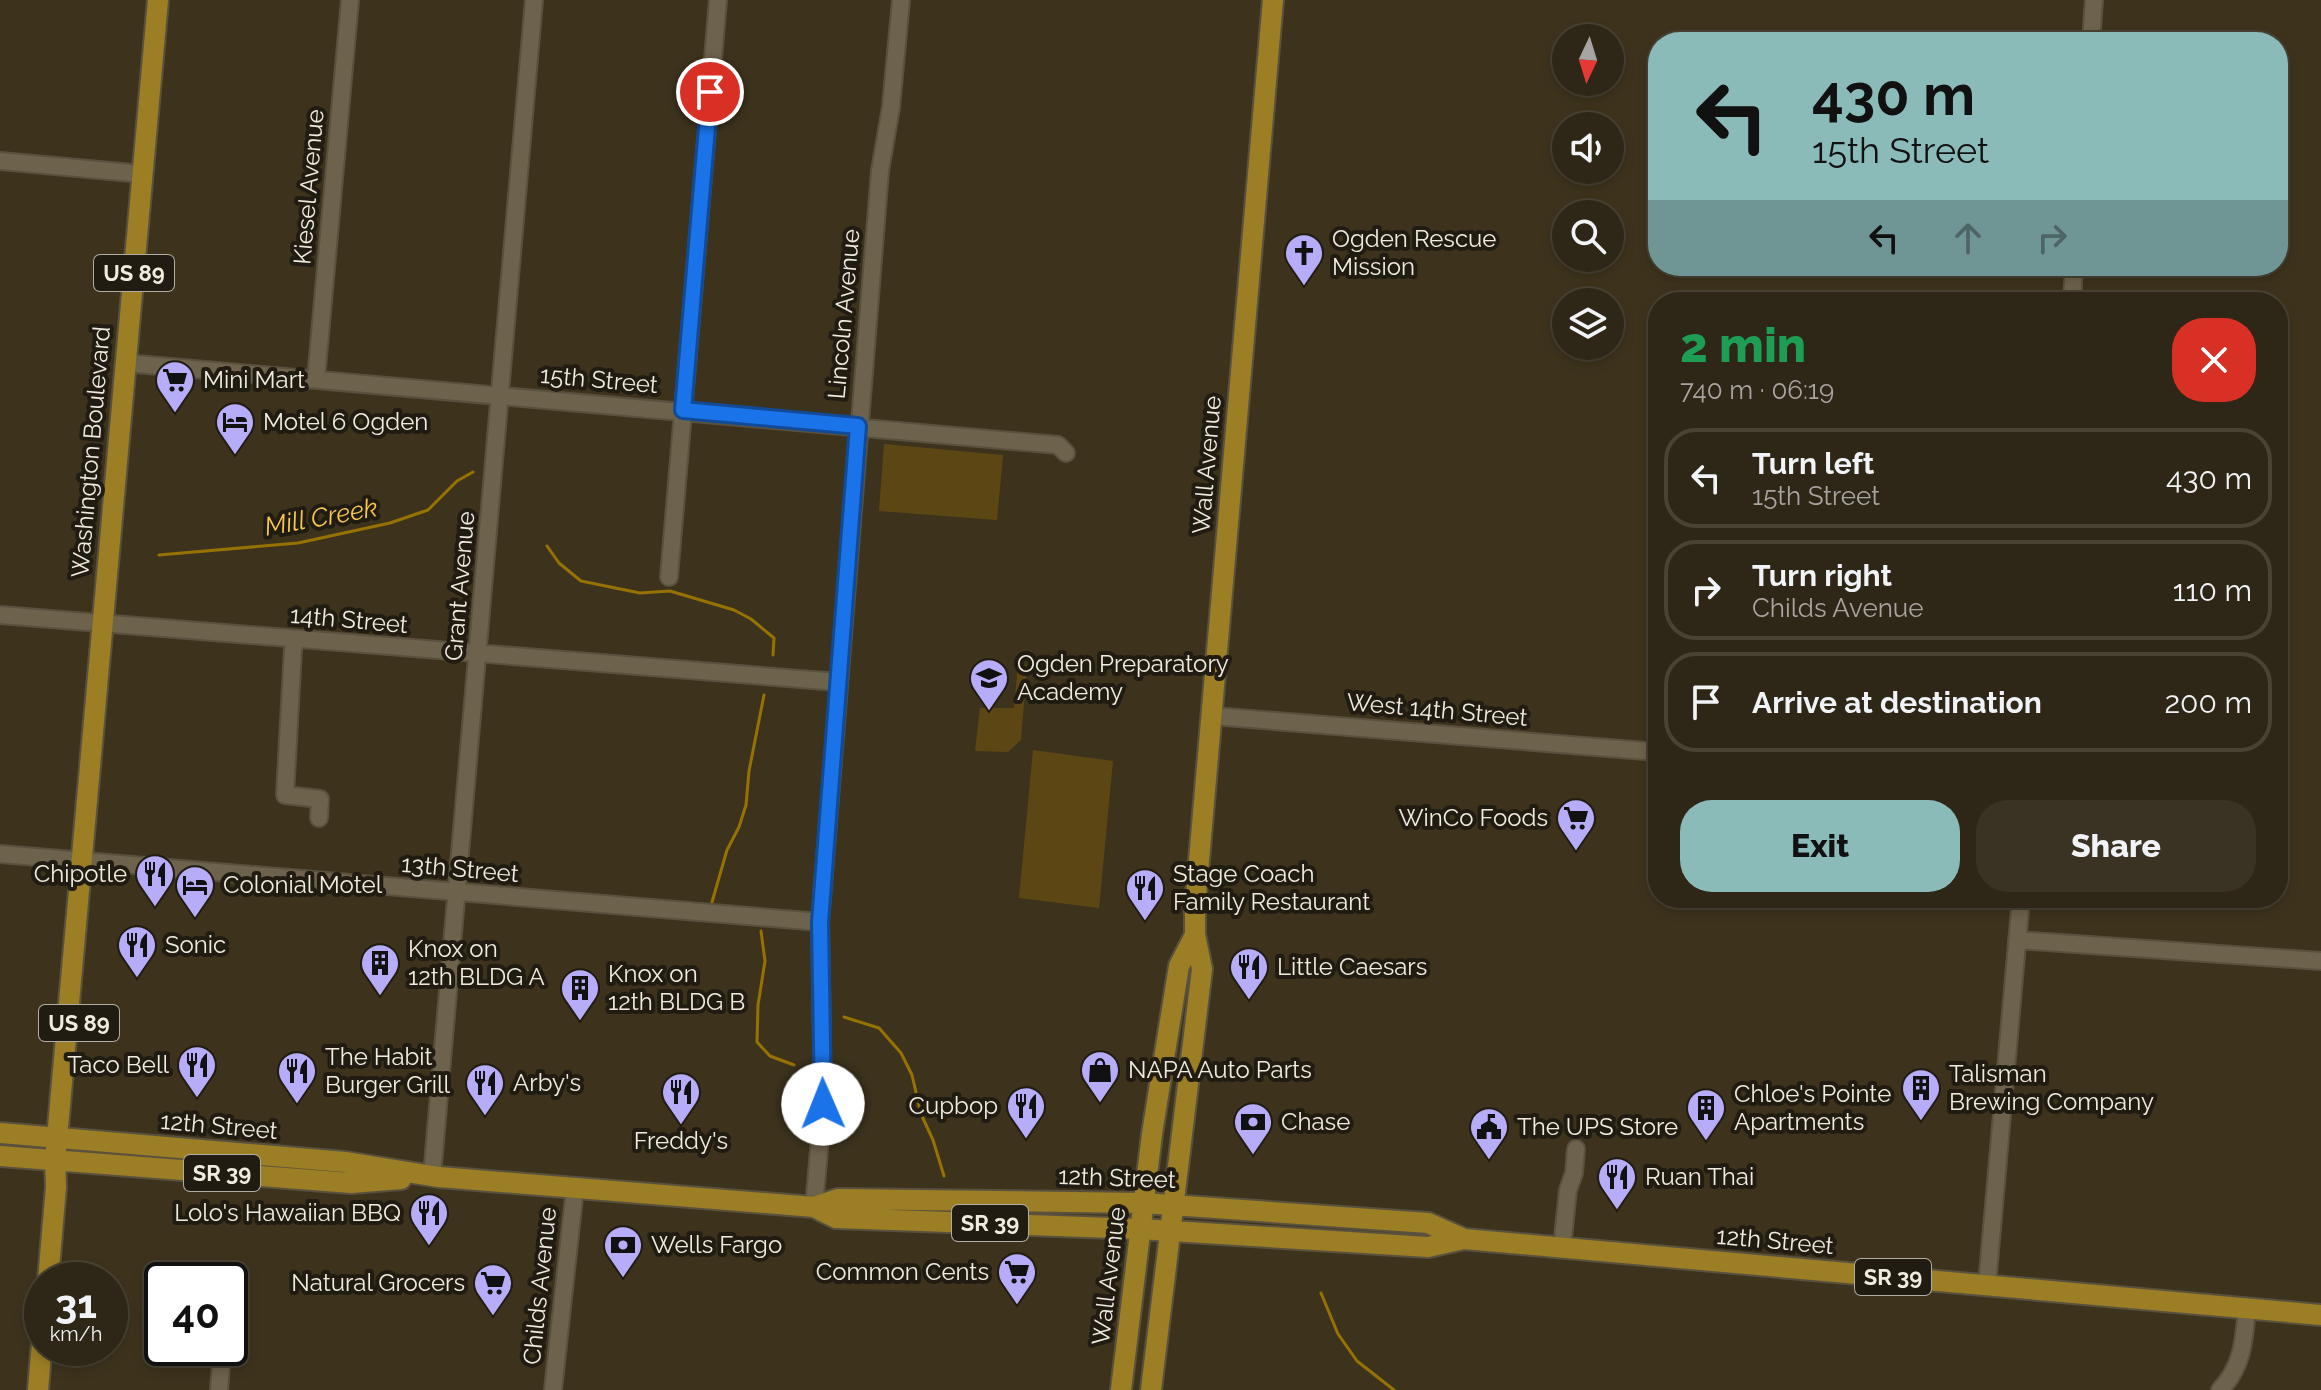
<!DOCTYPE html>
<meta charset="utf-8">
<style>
:root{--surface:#2e2616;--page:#3a3223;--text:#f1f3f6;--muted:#a7a5a1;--line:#494335;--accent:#8bbbb9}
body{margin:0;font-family:Raleway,sans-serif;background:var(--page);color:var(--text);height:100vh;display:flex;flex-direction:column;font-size:30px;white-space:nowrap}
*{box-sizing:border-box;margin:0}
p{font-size:26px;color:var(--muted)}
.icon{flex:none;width:44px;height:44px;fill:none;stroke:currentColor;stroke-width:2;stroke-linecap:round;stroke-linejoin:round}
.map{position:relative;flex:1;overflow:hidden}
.sheet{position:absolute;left:1648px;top:292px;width:640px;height:616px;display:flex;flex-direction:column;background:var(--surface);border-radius:32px;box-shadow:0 4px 12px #0003,0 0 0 2px var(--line)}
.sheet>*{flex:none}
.guide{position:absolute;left:1648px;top:32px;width:640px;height:244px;border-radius:32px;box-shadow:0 4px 12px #0003,0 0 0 2px var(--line);background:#8bbbb9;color:#111;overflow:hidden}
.needle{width:52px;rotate:184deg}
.tools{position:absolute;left:1552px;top:24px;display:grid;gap:16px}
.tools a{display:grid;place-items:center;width:72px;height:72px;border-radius:50%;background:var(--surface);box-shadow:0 4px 12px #0003,0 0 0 2px var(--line);font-size:40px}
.speed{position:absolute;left:24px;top:1262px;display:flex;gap:16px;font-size:40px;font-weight:700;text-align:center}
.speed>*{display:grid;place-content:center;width:104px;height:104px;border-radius:50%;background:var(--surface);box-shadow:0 4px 12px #0003,0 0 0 2px var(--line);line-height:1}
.speed small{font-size:20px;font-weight:400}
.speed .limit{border:4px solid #111;border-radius:12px;background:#fff;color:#111}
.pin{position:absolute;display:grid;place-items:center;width:68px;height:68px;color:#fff;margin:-34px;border:4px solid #fff;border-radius:50%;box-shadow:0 2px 8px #0007}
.me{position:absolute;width:88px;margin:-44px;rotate:359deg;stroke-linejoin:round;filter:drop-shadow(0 0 6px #0008)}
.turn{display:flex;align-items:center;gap:28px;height:168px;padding:0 32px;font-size:36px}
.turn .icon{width:104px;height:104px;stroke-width:2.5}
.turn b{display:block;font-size:56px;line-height:68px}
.lanes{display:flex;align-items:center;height:76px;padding:0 32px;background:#0003;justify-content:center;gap:40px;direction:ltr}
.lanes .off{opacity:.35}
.round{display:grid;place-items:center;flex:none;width:84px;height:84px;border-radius:32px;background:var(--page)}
.summary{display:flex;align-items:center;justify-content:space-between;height:136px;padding:0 32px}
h1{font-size:48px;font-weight:800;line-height:60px;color:#1e9e55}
.action{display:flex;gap:16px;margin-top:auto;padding:16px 32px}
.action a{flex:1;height:92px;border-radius:32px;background:var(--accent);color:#111;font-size:32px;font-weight:800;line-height:92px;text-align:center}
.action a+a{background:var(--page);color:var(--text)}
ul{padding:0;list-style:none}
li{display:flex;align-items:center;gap:24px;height:100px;margin:0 16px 12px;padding:0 16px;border:4px solid var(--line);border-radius:32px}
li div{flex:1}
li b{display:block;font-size:30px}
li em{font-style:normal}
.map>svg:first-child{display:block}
.green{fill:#5c4714}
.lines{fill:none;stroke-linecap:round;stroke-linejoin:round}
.stream{stroke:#967203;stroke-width:3}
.minor-casing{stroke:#59513e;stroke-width:20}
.major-casing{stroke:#59513e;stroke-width:24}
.minor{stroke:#6d624b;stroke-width:16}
.major{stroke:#9c7e24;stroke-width:20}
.route-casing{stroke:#114b97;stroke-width:20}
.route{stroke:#1a73e8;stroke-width:14}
.labels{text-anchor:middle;stroke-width:8;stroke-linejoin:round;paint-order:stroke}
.shield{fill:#201c12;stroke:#b2ada1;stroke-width:2}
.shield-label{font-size:22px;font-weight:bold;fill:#f1ebde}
.street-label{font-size:24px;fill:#f1ebde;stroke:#201c12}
.poi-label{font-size:24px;fill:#f1ebde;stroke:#201c12;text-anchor:start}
.water-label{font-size:26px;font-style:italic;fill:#f9c74e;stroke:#201c12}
</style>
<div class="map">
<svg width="2321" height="1390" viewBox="0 0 2321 1390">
<rect width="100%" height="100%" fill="#3d331d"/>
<path class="green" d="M884,444L1003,455L997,520L879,511Z
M1018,664L1027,665L1021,740L1008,752L975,751L980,708H1014Z
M1033,750L1113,761L1099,908L1019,898Z"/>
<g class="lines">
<path class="stream" d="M547,546L559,563L581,581L640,593L670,591L734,610L751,619L774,638L773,655
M159,555L298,543L390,523L428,510L457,481L473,472
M712,902L727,850L739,827L746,805L749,771L764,695
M761,931L765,961L758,1005L757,1042L770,1056L794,1065
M844,1017L879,1028L901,1053L912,1075L921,1114L933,1140L944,1176
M1321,1293L1338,1334L1357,1361L1394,1390"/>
<defs>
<path id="minor" d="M2091,42L2094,0
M0,161L143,174
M2072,302L2074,266
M125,363L1058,445L1066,453
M316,379L350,0
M669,577L718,0
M0,615L838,682
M296,639L293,649L285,795L320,799L319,818
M1213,716L1658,752
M0,854L820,922
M2017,940L2321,961
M432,1176L534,0
M814,1207L823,1104L820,922L826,848L880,171L891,107L901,0
M1562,1247L1568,1190L1574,1173L1576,1149
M1987,1285L2021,898
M219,1390L221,1366
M553,1390L575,1188
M2220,1390C2243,1366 2244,1340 2247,1308"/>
<path id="major" d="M0,1133L345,1162L439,1177L814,1207L838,1199L1143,1203L1428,1223L1464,1239
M0,1156L351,1183L401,1179
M814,1207L836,1218L1140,1229L1428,1247L1464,1239L2321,1315
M48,1280L56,1187L55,1161L158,0
M38,1390L42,1342
M1121,1390L1152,1134L1162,1071L1179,966L1195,935
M1151,1390L1202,969L1195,935V907L1273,0"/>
</defs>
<use href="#minor" class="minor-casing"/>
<use href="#major" class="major-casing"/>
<use href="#minor" class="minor"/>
<use href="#major" class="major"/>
</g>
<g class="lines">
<defs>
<path id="route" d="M710,92L683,410L858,426L820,922L823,1104"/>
</defs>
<use href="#route" class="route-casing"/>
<use href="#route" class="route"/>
</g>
<defs>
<symbol id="church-pin" viewBox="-11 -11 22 30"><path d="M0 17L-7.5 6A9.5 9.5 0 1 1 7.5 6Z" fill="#b6acf8" stroke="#201c12"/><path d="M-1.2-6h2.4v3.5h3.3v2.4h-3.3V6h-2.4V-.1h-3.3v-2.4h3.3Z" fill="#111"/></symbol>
<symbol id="supermarket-pin" viewBox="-11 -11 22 30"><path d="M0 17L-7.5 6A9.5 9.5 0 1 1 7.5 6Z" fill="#b6acf8" stroke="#201c12"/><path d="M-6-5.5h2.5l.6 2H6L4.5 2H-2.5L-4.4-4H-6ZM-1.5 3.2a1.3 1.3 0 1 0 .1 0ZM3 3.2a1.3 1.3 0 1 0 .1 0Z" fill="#111"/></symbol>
<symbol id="hotel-pin" viewBox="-11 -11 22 30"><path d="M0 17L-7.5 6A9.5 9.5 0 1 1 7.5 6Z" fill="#b6acf8" stroke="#201c12"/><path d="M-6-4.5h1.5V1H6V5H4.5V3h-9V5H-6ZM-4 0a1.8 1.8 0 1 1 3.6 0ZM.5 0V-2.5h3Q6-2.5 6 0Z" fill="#111"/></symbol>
<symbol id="school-pin" viewBox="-11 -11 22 30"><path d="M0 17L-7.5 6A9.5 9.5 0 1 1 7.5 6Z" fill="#b6acf8" stroke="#201c12"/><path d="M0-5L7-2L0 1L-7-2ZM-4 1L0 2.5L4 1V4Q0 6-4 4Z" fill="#111"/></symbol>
<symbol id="restaurant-pin" viewBox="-11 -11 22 30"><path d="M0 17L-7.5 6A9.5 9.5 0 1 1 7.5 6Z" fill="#b6acf8" stroke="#201c12"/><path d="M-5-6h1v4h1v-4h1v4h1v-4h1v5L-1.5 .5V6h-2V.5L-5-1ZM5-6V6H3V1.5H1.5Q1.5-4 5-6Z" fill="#111"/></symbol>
<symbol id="building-pin" viewBox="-11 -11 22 30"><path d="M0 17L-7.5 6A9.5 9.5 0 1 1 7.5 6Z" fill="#b6acf8" stroke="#201c12"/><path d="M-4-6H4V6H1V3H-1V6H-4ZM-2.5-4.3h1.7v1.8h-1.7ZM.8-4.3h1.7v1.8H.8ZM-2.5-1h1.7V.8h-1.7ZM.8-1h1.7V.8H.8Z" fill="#111"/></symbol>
<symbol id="shop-pin" viewBox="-11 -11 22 30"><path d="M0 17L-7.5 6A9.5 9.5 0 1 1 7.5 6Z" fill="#b6acf8" stroke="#201c12"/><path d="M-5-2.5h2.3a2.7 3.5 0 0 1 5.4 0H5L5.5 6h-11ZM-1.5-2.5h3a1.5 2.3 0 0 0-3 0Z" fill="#111"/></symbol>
<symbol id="bank-pin" viewBox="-11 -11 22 30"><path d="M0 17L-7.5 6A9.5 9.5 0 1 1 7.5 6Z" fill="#b6acf8" stroke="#201c12"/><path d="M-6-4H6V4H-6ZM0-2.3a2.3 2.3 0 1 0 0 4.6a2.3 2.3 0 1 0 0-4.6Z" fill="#111"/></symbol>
<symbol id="civic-pin" viewBox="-11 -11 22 30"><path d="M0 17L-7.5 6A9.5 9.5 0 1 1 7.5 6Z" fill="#b6acf8" stroke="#201c12"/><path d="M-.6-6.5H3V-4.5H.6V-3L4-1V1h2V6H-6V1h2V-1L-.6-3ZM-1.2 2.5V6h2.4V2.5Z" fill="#111"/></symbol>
</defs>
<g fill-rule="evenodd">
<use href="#church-pin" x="1282" y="231" width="44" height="60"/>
<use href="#supermarket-pin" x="153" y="358" width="44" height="60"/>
<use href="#hotel-pin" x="213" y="400" width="44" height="60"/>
<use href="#school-pin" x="967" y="656" width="44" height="60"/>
<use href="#supermarket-pin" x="1554" y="796" width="44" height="60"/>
<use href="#restaurant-pin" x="133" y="852" width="44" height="60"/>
<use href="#hotel-pin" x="173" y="863" width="44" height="60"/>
<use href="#restaurant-pin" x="1123" y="866" width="44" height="60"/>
<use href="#restaurant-pin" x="115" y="923" width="44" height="60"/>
<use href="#building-pin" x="358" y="941" width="44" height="60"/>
<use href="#restaurant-pin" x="1227" y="945" width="44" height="60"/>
<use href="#building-pin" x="558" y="966" width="44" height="60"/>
<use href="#restaurant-pin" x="175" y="1043" width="44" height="60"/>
<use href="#shop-pin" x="1078" y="1048" width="44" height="60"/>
<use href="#restaurant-pin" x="275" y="1049" width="44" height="60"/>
<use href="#restaurant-pin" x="463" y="1061" width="44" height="60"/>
<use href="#building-pin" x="1899" y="1066" width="44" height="60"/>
<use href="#restaurant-pin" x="659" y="1070" width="44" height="60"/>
<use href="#restaurant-pin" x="1004" y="1084" width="44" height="60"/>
<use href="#building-pin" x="1684" y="1086" width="44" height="60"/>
<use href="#bank-pin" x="1231" y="1100" width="44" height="60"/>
<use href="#civic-pin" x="1467" y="1105" width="44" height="60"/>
<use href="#restaurant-pin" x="1595" y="1155" width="44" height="60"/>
<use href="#restaurant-pin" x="407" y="1191" width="44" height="60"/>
<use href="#bank-pin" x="601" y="1223" width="44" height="60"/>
<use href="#supermarket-pin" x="995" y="1250" width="44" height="60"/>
<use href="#supermarket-pin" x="471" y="1261" width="44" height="60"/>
</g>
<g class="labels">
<g class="shield">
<rect x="94" y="255" width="80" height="36" rx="6"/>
<rect x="39" y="1005" width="80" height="36" rx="6"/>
<rect x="184" y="1155" width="76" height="36" rx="6"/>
<rect x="952" y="1205" width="76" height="36" rx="6"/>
<rect x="1855" y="1259" width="76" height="36" rx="6"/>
</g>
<g class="shield-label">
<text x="134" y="281">US 89</text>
<text x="79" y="1031">US 89</text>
<text x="222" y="1181">SR 39</text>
<text x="990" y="1231">SR 39</text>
<text x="1893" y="1285">SR 39</text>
</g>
<g class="street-label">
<text transform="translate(309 187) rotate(-85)" y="8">Kiesel Avenue</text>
<text transform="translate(844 314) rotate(-85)" y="8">Lincoln Avenue</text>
<text transform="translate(599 380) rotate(5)" y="8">15th Street</text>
<text transform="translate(91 452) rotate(-85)" y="8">Washington Boulevard</text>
<text transform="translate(1207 465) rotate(-85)" y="8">Wall Avenue</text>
<text transform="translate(460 586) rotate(-85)" y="8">Grant Avenue</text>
<text transform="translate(349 620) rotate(5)" y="8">14th Street</text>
<text transform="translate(1437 710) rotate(5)" y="8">West 14th Street</text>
<text transform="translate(460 869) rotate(5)" y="8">13th Street</text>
<text transform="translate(219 1126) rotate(5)" y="8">12th Street</text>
<text transform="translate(1117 1178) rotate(2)" y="8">12th Street</text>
<text transform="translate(1775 1241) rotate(5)" y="8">12th Street</text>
<text transform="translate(1109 1276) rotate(-83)" y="8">Wall Avenue</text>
<text transform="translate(540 1286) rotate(-84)" y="8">Childs Avenue</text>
</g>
<g class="poi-label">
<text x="1332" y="247">Ogden Rescue<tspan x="1332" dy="28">Mission</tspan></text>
<text x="203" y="388">Mini Mart</text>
<text x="263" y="430">Motel 6 Ogden</text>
<text x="1017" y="672">Ogden Preparatory<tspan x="1017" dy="28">Academy</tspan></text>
<text x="1548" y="826" text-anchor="end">WinCo Foods</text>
<text x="127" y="882" text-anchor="end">Chipotle</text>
<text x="1173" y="882">Stage Coach<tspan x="1173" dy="28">Family Restaurant</tspan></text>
<text x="223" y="893">Colonial Motel</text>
<text x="165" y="953">Sonic</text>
<text x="408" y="957">Knox on<tspan x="408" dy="28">12th BLDG A</tspan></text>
<text x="1277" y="975">Little Caesars</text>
<text x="608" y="982">Knox on<tspan x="608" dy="28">12th BLDG B</tspan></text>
<text x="325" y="1065">The Habit<tspan x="325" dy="28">Burger Grill</tspan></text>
<text x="169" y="1073" text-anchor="end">Taco Bell</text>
<text x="1128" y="1078">NAPA Auto Parts</text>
<text x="1949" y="1082">Talisman<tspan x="1949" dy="28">Brewing Company</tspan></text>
<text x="513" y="1091">Arby's</text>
<text x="1734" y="1102">Chloe's Pointe<tspan x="1734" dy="28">Apartments</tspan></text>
<text x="998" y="1114" text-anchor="end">Cupbop</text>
<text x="1281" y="1130">Chase</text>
<text x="1517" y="1135">The UPS Store</text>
<text x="681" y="1149" text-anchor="middle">Freddy's</text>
<text x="1645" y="1185">Ruan Thai</text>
<text x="401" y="1221" text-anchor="end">Lolo's Hawaiian BBQ</text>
<text x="651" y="1253">Wells Fargo</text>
<text x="989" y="1280" text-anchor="end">Common Cents</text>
<text x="465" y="1291" text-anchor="end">Natural Grocers</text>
</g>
<g class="water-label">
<text transform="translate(321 517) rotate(-10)" y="9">Mill Creek</text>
</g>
</g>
</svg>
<div class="tools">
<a><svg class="needle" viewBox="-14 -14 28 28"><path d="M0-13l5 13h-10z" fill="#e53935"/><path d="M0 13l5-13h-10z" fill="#a7a5a1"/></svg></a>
<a><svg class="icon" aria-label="sound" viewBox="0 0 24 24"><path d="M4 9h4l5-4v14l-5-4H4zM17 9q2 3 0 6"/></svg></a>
<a><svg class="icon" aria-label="search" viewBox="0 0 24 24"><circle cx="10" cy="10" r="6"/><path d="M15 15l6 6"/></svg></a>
<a><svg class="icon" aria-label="layers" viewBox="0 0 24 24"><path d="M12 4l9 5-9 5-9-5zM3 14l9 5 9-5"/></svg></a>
</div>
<div class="speed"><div>31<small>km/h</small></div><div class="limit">40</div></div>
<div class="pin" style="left:710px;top:92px;background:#d93025"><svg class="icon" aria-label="arrive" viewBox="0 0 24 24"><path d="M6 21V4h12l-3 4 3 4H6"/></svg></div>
<svg class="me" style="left:823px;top:1104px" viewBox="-20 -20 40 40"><circle r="19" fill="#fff"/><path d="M0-13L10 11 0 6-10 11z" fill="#1a73e8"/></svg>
<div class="guide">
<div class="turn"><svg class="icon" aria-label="left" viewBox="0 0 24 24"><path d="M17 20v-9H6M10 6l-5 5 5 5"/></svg><div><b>430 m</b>15th Street</div></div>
<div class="lanes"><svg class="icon" aria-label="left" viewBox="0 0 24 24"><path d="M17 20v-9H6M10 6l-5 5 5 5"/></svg><svg class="icon off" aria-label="ahead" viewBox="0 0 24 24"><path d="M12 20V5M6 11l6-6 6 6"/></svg><svg class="icon off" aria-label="right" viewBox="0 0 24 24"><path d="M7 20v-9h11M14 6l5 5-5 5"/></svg></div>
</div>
<section class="sheet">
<div class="summary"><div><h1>2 min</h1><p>740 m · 06:19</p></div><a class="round" style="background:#d93025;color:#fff"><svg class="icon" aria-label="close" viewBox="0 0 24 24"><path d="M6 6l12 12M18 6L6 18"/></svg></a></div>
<ul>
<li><svg class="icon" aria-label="left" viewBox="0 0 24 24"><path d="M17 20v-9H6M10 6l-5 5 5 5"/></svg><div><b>Turn left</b><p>15th Street</p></div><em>430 m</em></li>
<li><svg class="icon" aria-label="right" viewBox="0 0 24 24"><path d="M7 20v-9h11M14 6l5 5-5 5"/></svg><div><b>Turn right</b><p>Childs Avenue</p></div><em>110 m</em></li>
<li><svg class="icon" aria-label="arrive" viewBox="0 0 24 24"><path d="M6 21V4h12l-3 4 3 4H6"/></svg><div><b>Arrive at destination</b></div><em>200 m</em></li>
</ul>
<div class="action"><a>Exit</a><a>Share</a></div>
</section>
</div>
